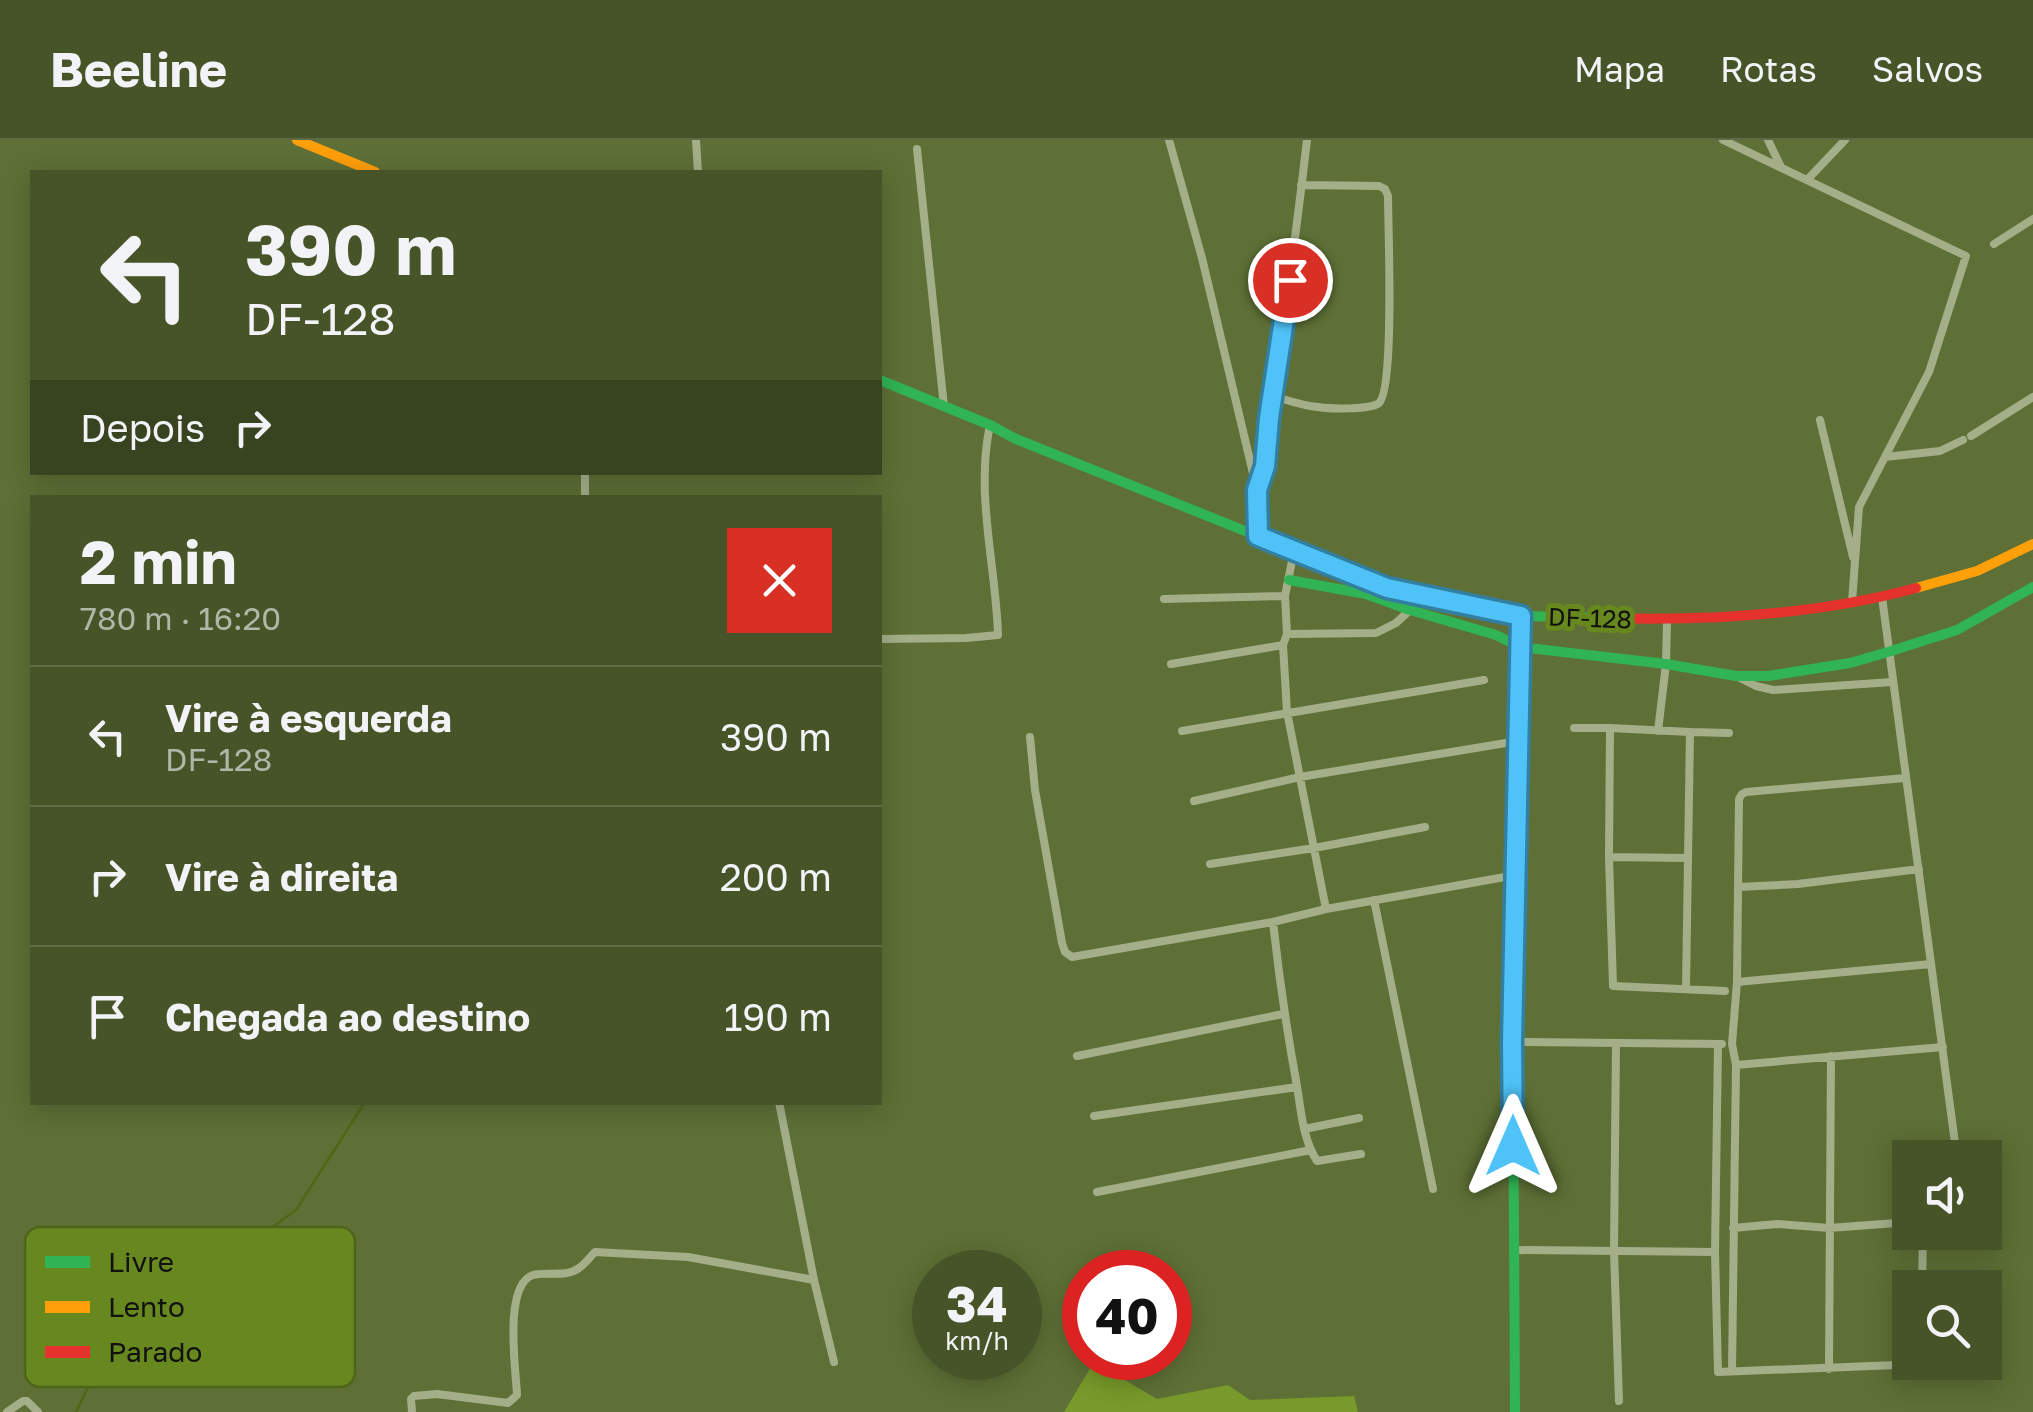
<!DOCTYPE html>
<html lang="pt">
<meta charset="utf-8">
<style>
:root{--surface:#465428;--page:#505e34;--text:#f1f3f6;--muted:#b0b7a8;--line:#5e6a45}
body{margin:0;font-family:"Golos Text",sans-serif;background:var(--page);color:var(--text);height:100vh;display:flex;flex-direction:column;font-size:38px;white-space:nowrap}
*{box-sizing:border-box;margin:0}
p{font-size:32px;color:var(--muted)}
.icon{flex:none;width:55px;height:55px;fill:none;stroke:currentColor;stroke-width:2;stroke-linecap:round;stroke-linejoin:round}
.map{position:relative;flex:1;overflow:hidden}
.side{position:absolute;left:30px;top:355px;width:852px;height:610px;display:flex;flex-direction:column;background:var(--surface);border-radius:0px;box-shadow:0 5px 25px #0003}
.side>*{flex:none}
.top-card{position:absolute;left:30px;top:30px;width:852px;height:305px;border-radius:0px;box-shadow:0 5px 25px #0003;background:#465428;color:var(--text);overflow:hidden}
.fabs{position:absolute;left:1892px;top:1000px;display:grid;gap:20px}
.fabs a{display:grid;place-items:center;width:110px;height:110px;border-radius:0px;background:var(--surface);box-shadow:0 5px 25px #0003;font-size:50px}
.speed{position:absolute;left:912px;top:1110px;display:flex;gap:20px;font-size:50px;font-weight:700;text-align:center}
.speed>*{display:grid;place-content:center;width:130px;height:130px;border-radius:50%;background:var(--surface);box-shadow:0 5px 25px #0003;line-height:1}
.speed small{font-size:25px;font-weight:400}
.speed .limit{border:15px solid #d22;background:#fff;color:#111}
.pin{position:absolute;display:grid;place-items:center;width:85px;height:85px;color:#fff;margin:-42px;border:5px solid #fff;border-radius:50%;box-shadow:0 2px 10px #0007}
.me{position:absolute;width:110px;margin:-55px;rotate:0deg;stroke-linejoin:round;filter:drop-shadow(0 0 8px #0008)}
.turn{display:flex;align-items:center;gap:35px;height:210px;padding:0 50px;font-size:45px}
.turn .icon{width:130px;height:130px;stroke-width:2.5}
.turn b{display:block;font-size:70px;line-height:85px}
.then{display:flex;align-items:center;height:95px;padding:0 50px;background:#0003;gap:20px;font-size:38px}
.round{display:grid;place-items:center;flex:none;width:105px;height:105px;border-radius:0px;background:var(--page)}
.summary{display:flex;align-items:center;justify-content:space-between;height:170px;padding:0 50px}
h1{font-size:60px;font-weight:700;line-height:75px}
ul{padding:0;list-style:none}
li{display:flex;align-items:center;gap:30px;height:140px;padding:0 50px;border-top:2px solid var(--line)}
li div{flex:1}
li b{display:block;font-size:38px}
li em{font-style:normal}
header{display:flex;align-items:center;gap:60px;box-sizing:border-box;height:140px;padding:0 50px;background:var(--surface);border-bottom:2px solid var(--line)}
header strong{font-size:48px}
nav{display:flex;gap:55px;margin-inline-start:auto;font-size:35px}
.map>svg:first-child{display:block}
.green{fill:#789a2a}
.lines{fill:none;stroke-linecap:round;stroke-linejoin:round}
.stream{stroke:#4e6818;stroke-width:2.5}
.street{stroke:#a4af8a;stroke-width:8}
.fast{stroke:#30b455;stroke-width:10}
.slow{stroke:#ff9f0a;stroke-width:10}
.jam{stroke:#e5322d;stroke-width:10}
.route-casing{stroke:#337fa1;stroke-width:25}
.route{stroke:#4fc3f7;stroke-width:18}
.labels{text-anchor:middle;stroke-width:10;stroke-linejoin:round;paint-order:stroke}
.street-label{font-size:25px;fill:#111;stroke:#67881e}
.key{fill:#67881e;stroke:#4d641a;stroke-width:2.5}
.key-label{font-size:28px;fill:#111}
</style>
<header>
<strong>Beeline</strong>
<nav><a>Mapa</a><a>Rotas</a><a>Salvos</a></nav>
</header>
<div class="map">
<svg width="2033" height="1272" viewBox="0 0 2033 1272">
<rect width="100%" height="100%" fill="#5e7036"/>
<path class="green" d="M1094,1222L1157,1259L1228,1245L1250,1260L1354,1256L1358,1272H1064Z"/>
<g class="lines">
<path class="stream" d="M76,1272L107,1207L296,1070L365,962"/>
<path class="street" d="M696,0L698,32
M1169,0L1202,118L1257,350L1258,396
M1723,0L1966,116L1929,232L1859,367L1852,462
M1768,0L1781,27
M917,9L944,267
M1807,40L1845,0
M1994,104L2033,79
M1273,256C1287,260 1303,266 1318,267C1330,269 1370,270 1379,263C1395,248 1388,86 1388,56L1385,49L1379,46L1301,45
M1820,280L1853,417
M1971,296L2033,257
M1885,317L1940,311L1963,300
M585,332V358
M1258,347C1268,317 1268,286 1273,255C1286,170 1297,85 1307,0
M1294,411L1285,456L1287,494L1283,505L1287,572L1326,769
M1882,457L1957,1018
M1164,459L1285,456
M1287,494L1376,493L1396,483L1410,470
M880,499L966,498L998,495C996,426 975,354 990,285
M1171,524L1283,505
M1740,538L1756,546L1773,550L1892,542
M1574,588H1610
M1182,591L1484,540
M1658,591L1666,524L1667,480
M1690,592L1729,593
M1030,597L1035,650L1062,803L1065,812L1072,817L1273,782L1326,769L1516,735
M1194,661L1300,637L1518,601
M1609,717L1688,718
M1210,724L1314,708L1425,687
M1738,747L1798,744L1919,729
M1374,760L1433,1049
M1273,782C1279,837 1287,892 1297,946C1301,971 1303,1000 1317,1021L1361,1014
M1737,842L1931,824
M1686,848L1690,592L1610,588L1609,717L1613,846L1725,851
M1513,902L1722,904
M1616,904L1614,1111L1619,1261
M1718,904L1715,1112L1718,1232L1972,1222
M1077,916L1283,874
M1736,925L1943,907
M779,962L814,1140L834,1222
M1094,976L1297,947
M1304,989L1359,978
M1097,1052L1311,1010
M1733,1088L1777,1084L1829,1088L1910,1082
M1513,1110L1715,1112
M1922,1148L1923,1092
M1829,1229L1831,916
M1732,1230L1736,925L1732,904L1737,842L1739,659L1742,654L1746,652L1905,638
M7,1272L23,1261H27L38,1272
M412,1272L411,1259L414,1256L437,1254L508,1263L517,1255C516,1230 503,1145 533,1135C547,1131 566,1138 579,1128C585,1124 590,1117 595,1112L688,1117L814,1140"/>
<path class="fast" d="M880,240L990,285L1016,299L1387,448L1521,476L1604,478
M1289,440L1366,454L1410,470L1496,495L1520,507L1666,524L1736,536H1768L1850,523L1888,512L1957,490L2033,447
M1515,1271L1513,902L1518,621"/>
<path class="slow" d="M297,0L375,32
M1916,448L1977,431L2033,404"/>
<path class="jam" d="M1604,478C1706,481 1817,475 1916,448
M1518,621L1521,476"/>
</g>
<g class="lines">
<defs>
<path id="route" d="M1290,140L1269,278L1265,326L1257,350L1258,396L1387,448L1521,476L1512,902L1513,1006"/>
</defs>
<use href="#route" class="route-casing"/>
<use href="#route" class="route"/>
</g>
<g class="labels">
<g class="street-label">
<text transform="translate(1590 478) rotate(2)" y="9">DF-128</text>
</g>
</g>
<rect x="25" y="1087" width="330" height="160" rx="15" class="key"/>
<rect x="45" y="1116" width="45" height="12" fill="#30b455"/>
<rect x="45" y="1161" width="45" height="12" fill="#ff9f0a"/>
<rect x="45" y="1206" width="45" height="12" fill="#e5322d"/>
<g class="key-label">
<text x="108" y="1132">Livre</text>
<text x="108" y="1177">Lento</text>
<text x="108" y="1222">Parado</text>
</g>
</svg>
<div class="fabs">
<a><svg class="icon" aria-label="sound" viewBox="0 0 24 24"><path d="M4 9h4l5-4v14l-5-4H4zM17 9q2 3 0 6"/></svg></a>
<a><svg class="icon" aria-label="search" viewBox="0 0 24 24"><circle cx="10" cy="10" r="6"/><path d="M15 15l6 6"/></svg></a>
</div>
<div class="speed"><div>34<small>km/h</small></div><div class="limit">40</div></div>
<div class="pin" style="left:1290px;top:140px;background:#d93025"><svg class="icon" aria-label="arrive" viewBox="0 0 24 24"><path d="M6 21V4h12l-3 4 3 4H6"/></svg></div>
<svg class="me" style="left:1513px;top:1006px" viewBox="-20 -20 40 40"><path d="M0-17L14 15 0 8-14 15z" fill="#4fc3f7" stroke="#fff" stroke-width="4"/></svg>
<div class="top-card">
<div class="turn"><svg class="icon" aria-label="left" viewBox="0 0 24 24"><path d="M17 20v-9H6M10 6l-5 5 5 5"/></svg><div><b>390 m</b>DF-128</div></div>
<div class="then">Depois<svg class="icon" aria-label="right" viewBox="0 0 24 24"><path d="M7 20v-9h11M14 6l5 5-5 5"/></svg></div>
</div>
<section class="side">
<div class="summary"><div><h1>2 min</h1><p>780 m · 16:20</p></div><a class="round" style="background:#d93025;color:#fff"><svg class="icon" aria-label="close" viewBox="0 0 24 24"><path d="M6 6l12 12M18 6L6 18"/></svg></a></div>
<ul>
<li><svg class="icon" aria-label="left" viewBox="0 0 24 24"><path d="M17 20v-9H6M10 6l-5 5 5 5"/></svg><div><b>Vire à esquerda</b><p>DF-128</p></div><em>390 m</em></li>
<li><svg class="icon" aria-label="right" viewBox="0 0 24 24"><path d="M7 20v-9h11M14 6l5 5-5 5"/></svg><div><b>Vire à direita</b></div><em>200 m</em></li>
<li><svg class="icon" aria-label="arrive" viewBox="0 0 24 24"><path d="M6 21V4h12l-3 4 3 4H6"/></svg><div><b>Chegada ao destino</b></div><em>190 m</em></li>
</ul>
</section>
</div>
